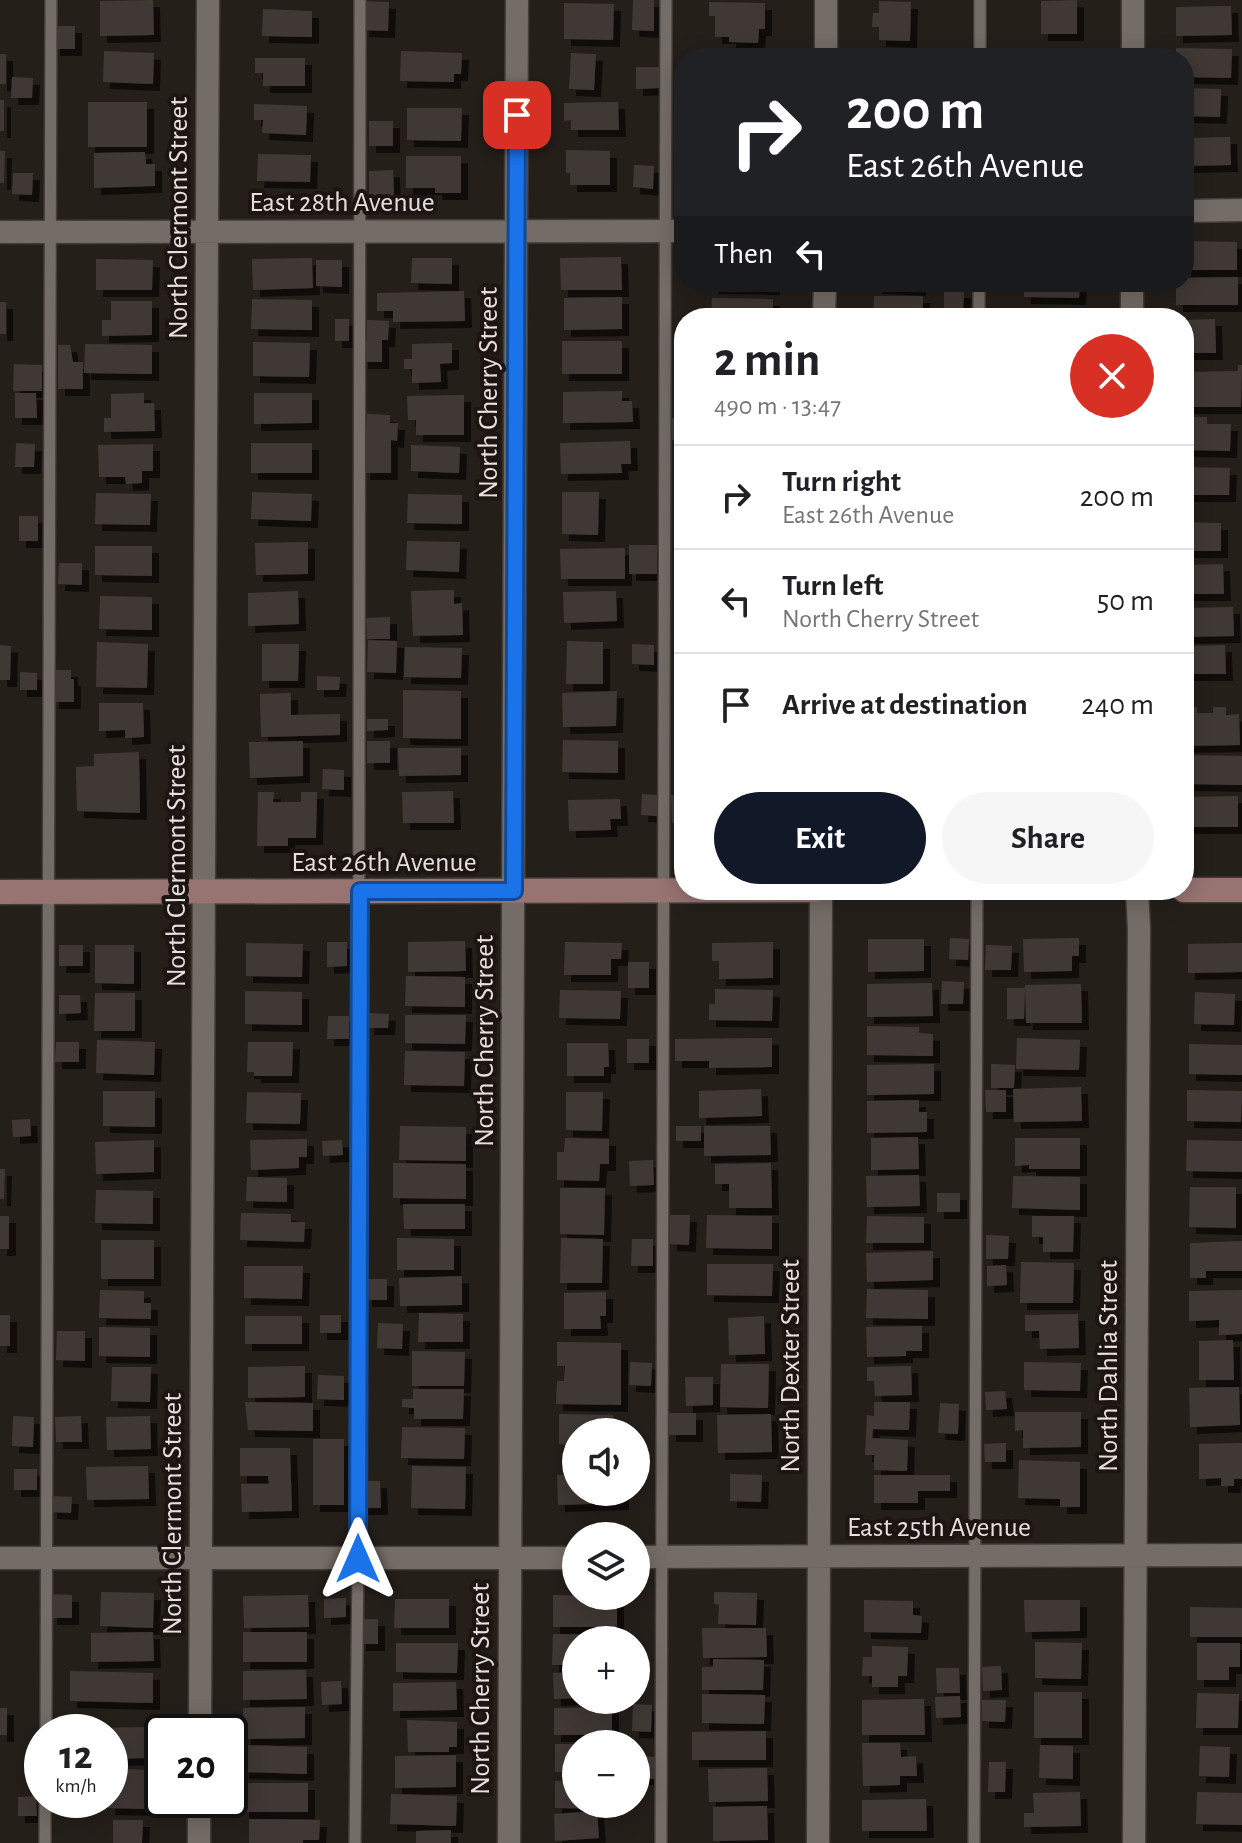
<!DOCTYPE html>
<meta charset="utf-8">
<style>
:root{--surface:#fff;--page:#f6f6f6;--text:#202124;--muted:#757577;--line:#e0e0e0;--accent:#111827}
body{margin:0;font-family:"Alegreya Sans",sans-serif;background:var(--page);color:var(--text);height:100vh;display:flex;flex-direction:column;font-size:30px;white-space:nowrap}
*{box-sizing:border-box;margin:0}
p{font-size:26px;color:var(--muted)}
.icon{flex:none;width:44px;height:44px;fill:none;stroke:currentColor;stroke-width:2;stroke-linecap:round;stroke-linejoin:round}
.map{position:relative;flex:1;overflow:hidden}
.details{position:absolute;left:674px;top:308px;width:520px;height:592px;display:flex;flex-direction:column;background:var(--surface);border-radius:32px;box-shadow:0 4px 20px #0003}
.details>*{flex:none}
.banner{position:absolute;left:674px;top:48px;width:520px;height:244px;border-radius:32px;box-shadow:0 4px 20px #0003;background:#202124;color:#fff;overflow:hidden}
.buttons{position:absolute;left:562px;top:1418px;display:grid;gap:16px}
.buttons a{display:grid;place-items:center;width:88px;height:88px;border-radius:50%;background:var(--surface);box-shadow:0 4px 20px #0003;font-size:40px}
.speed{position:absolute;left:24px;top:1714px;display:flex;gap:16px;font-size:40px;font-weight:700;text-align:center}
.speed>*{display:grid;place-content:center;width:104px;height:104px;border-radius:50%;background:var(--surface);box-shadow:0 4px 20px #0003;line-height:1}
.speed small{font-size:20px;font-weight:400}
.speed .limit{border:4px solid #111;border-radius:12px;background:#fff;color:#111}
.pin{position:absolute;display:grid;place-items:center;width:68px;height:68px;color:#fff;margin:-34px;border-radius:16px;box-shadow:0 4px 12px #0006}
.me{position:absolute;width:88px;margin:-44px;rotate:0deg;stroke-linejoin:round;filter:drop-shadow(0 0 6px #0008)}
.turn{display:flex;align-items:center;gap:28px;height:168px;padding:0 40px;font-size:36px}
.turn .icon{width:104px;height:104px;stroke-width:2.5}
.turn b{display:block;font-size:56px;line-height:68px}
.then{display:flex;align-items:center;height:76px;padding:0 40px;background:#0003;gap:16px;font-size:30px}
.round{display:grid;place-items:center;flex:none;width:84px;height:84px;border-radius:42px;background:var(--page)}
.overview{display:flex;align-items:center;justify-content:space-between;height:136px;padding:0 40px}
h1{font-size:48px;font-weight:700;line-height:60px}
.primary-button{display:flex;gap:16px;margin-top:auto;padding:16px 40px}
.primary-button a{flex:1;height:92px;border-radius:48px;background:var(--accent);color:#fff;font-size:32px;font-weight:700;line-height:92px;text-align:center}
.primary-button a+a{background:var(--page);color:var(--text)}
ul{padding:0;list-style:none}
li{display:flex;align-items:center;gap:24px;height:104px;padding:0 40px;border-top:2px solid var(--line)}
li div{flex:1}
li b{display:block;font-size:30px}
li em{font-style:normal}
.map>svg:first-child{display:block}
.building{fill:#413934;filter:url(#shadow)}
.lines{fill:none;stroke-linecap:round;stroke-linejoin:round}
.lane-casing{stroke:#423c39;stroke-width:14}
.street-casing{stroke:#423c39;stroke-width:25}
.secondary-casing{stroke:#423c39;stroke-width:27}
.lane{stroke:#746c66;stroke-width:11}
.street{stroke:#746c66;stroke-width:22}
.secondary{stroke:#977472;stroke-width:24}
.route-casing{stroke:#114b97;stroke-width:20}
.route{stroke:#1a73e8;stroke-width:14}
.labels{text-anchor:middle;stroke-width:8;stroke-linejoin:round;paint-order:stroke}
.street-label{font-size:28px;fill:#e5e0dd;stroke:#1c1511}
</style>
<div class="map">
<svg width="1242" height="1843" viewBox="0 0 1242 1843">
<defs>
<filter id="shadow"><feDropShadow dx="7" dy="7" stdDeviation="0" flood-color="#0009"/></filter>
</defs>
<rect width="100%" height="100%" fill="#251f1a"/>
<path class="building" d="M153,0L154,35L100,36V1Z
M633,0H654V31L632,30Z
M1077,0V34H1041V1Z
M363,1L389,2L388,31L362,30Z
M879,1L911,2L910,41L879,40V27H872L873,13H879Z
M709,2L765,3V29H759L758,43L729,42V37H715V16H709Z
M564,3L614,4L613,40L564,39Z
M1231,6L1232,35L1176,36V7Z
M263,9L312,11V37L262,36Z
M53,26H75V49H53Z
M1176,48L1232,49L1231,78L1184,77V58H1176Z
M1036,49L1083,50V58H1035Z
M104,51L154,53L153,84L103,82Z
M401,51L462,53L461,74H454V82L400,81Z
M872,51L922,53V58H872Z
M571,53L596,54L594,90L569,89Z
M0,54H6V84H0Z
M255,58H305V86H263V73H255Z
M636,67H660L661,88L636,89Z
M12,77L33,78L32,98H11Z
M1184,88L1221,89L1220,117L1184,116Z
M0,100H4V131H0Z
M88,102H147V147H88Z
M618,102L619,130H571V120L564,121V103Z
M254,104L307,106L306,135L262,133L263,120H254Z
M407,108H462L461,141L407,140Z
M369,121H393V146H369Z
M1230,137L1231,165L1184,166V138Z
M566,150L610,151V185H570V173H566Z
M0,151H5L4,183H0Z
M145,152L146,164H155V186L94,188V153Z
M258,154L311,155L310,182L257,181Z
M406,156H461V193H435V188H406Z
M634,165L654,166L653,189L633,187Z
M393,170L394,196H369V171Z
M13,173H33L32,195L12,194Z
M1184,241L1237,242V270H1184Z
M621,257L622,290H561L560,258Z
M312,258L313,288L253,290L252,259Z
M412,258H452V284L411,283Z
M96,259L153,260L152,290H96Z
M316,260H342V287L316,286Z
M1238,277V305H1176V282H1184V278Z
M711,282H773V288L711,287Z
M875,282H919V289L875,287Z
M1024,282H1080L1079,298L1024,297Z
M464,291L465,321L393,322V311H377V293Z
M944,291H964L963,312H944Z
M874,296H923V318H873Z
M622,297V329L564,330V298Z
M712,298L773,299V318H711Z
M252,299L312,300V330L251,329Z
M111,301H152V335L102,336V320H111Z
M0,302H6V334H0Z
M335,319H349V341H335Z
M1215,319L1216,353H1184V320Z
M367,320L389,321L388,340H382V362H361V341H367Z
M562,341H622V374H562Z
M253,342L310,343L309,377L253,376Z
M452,343V363L440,364L441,382L412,383V369H404V359H412V344Z
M85,344L152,345V374L84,373Z
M58,345H70L73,362H83V389H58Z
M14,364L42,365V391H13Z
M1238,365H1242L1241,407H1184V372L1238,371Z
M622,391V401H632L633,422L563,423V392Z
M15,393H36L37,418H15Z
M144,393V403H154L155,431L104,432V418H111V394Z
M254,393H312V423L254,424Z
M464,395V435H416V420H408L407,396Z
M367,414L390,415V423H398L397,441L391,440V473H363Z
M684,417V440H672V418Z
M1184,417H1207V424H1231L1230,451L1184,450Z
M630,441L631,464H621L622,473L561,474L560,443Z
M16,443L35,444L34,467H15Z
M251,443H312V473H251Z
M153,444V471H142V483L126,484L125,477H99L98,445Z
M411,445L460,447L459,473L411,471Z
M1185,467L1230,468L1229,495H1184Z
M252,492L312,494L311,521L251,519Z
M562,492H599L598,535L562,534Z
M96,493L151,494L150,525L95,524Z
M408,494L462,495V524L407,523Z
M19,516H38V541H19Z
M1184,522L1221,523V551H1184Z
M407,541L460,542L459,572L406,570Z
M308,542V574L256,575L255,543Z
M629,545H657V574H629Z
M95,546H152V576L95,575Z
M625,548V579H561L560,549Z
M59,563H82V585L58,584Z
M1223,564L1224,594H1184V565Z
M454,590V604L462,603L463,635L413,636L411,591Z
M298,591L299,624L248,626V593Z
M616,591L617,621L564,623L563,592Z
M100,596L152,597V630L99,629Z
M1233,607L1234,636L1184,637V608Z
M390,617V639H367L366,618Z
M368,640L397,641L396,673L367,672Z
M567,641L603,642V684H566Z
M97,642L148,644L147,688L96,687Z
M262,644H299L298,681H262Z
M632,644L654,645V665L632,664Z
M0,645L11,646L10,680H0Z
M1225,645L1226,674H1184V646Z
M405,647L462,648L461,678L404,677Z
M56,670H71V679H74V702H52V679H56Z
M20,672L37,673V690H20Z
M317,676L340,677L339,690H317Z
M403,690L461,691V739L403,738Z
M617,691L616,726L563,727L562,693Z
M291,693V715L340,714V735L261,737L260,694Z
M99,703H143L144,737L125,738V730L99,731Z
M1184,707H1197V713H1213V707H1226V715L1239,714L1240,745L1184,746Z
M367,719H388V730L367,731Z
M563,740L618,741V773L562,772Z
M303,741V776L250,778L249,742Z
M367,741H390V763H367Z
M398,748H461V775L399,776Z
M139,752L140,813L77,811L76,767L94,766V754Z
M1184,755L1242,756V785L1184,784Z
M323,769L344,770V790L322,789Z
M453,791L454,823H403L402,792Z
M258,792H274L273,802H301V792H317L316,838H288V846H257Z
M642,794L658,795L657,816L641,815Z
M671,795H684V822L672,823Z
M1238,796V827H1184V797Z
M620,799L621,819H610L611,830L569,831L568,800Z
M950,938L969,939L968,960L949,959Z
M1079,938V956H1072V971L1024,972L1023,939Z
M868,939H924V971L868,972Z
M465,941L466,971L408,972V942Z
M327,942H347V966L327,967Z
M565,942L622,943L621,959H611V975H564Z
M773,942V978L719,979V961H712V943Z
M246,943L303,944L302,977L246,976Z
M1242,943V972L1188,973V944Z
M59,945H83V966H59Z
M95,945H134V984L95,983Z
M986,945L1012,946L1011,970H985Z
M628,962H649V988H628Z
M406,976L465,977V1007L405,1006Z
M942,981L964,982L963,1004H941Z
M932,983L933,1016L867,1017V984Z
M1081,984L1082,1023H1026L1025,985Z
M1007,988H1025L1024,1019H1007Z
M715,989L773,990L772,1021L709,1020V1004H715Z
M560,990L621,991L620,1019L559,1018Z
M245,991L302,992V1025L245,1024Z
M1195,992L1235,994L1234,1025L1194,1024Z
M95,993H135V1031H94Z
M59,995H80L81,1013L59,1014Z
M368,1013L389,1014L388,1028H367Z
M405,1015H466L465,1044L405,1043Z
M328,1016H349V1039H327Z
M867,1026L919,1027V1033L933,1034V1056L867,1055Z
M772,1038V1067L709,1068V1061H675V1039Z
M1017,1038L1080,1040L1079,1070L1016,1069Z
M627,1039H649V1063H627Z
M97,1040L155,1042L154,1075L96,1073Z
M56,1042H79V1062H55Z
M248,1042H293L292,1076H254V1072H247Z
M567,1043H608L609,1067H604V1076H567Z
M1189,1044L1242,1045V1075L1189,1074Z
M405,1051L465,1052L464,1086L404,1085Z
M934,1064V1094L867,1095V1065Z
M991,1064L1015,1065L1014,1088H991Z
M1081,1087L1082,1121L1014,1122L1013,1089Z
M761,1089L762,1116L699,1118V1091Z
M985,1090H1006V1112H986Z
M1187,1090L1242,1091L1241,1122L1187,1121Z
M103,1091H155V1127L103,1126Z
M247,1092L301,1093L300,1124L246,1123Z
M566,1092H603L602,1131L566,1130Z
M919,1100V1112H927V1132L867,1133V1101Z
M30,1119L31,1136L13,1137L12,1120Z
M400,1126L466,1127V1161L399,1160Z
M676,1126H701V1141H676Z
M704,1126H770L771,1155L704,1156Z
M918,1137L919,1169L871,1170V1138Z
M565,1138L609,1139V1164H600L599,1181L557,1180V1152H564Z
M1015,1138H1080V1169H1029V1165L1015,1166Z
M307,1139V1157H299V1168L251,1170L250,1140Z
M154,1140V1172L96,1174L95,1142Z
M342,1140L343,1155L323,1156L322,1141Z
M1187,1140L1242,1141V1172L1186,1171Z
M653,1160L654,1185L630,1186L629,1161Z
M393,1163L466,1164V1199L393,1198Z
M771,1163L772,1208H729V1184H715V1164Z
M0,1169H5L4,1199H0Z
M919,1175L920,1206L867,1207L866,1176Z
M1013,1176L1080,1177V1210L1012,1208Z
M247,1177L287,1178V1202L246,1201Z
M1190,1187H1236V1228L1189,1227Z
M560,1188H605L604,1235L560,1234Z
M96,1190L153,1191V1224L95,1223Z
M937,1193H960V1212H937Z
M403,1204H465V1229H404Z
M241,1213L291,1214V1222H305L304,1242L240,1240Z
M670,1215H690L689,1245L670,1244Z
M707,1215L772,1216V1249L706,1248Z
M0,1216H9V1249H0Z
M867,1216L924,1217V1243H866Z
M1032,1216H1074L1073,1252H1043V1237H1032Z
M986,1235L1009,1236L1008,1259H986Z
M397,1238L454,1239V1270H397Z
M561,1238L603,1239L602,1283H560Z
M632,1239H653V1266H631Z
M101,1240H154V1279H101Z
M1242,1241V1271H1206V1278H1190V1243Z
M933,1251V1280L867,1282L866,1253Z
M1021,1262L1074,1263L1073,1303H1020Z
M707,1264H773L772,1296L707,1295Z
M1006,1265L1007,1285L987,1286V1266Z
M244,1266H303L302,1299L244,1298Z
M462,1276V1305L400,1306L399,1278Z
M365,1279H387V1300H365Z
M867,1289L928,1290V1319L866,1318Z
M100,1290L144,1291V1303H151V1319L99,1318Z
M1242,1290V1334L1219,1335V1320L1189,1321V1291Z
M606,1292V1316H600L601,1329H564V1293Z
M419,1313L463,1314V1342H418Z
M1078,1314L1079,1348L1040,1349L1039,1331H1025V1315Z
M0,1315H10V1346H0Z
M320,1315H341V1333H320Z
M245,1316H302V1344H245Z
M764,1316L765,1354L729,1355L728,1318Z
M378,1323L403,1324L402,1349L377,1348Z
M922,1326V1351H906V1356L867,1357L866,1327Z
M99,1327L150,1328V1357L99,1356Z
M57,1331H85V1361L56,1360Z
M1233,1340L1234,1380H1199V1341Z
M557,1342L621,1343V1405L556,1404L557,1381H564L565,1366H557Z
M412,1351L465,1352L464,1386H412Z
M630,1362L652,1363L651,1386L629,1385Z
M1024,1362L1081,1363L1080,1391L1024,1390Z
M721,1364H769L768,1408L720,1407Z
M305,1366V1397L248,1398V1367Z
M911,1366L912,1395L875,1396L874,1381H867V1367Z
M112,1367H151L150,1402L111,1401Z
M318,1375L344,1376V1400L317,1399Z
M685,1377H713V1405L686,1406Z
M1239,1387L1240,1425L1190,1427L1189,1388Z
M413,1389H464L463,1419H414V1408L402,1407V1399H413Z
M1005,1391L1007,1409L986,1410L985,1392Z
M245,1402L313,1403V1431L248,1430Z
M874,1402H910L909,1430L873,1429L872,1438L908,1440L907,1471L874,1470V1455H865L867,1415L874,1416Z
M940,1403L959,1404L958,1434L938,1433Z
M1015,1412H1081V1447L1023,1448V1430L1015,1431Z
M669,1413H696V1435H669Z
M559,1414L613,1415L612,1432H576V1445L559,1444Z
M771,1414L772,1452L718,1453L717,1415Z
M13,1416L34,1417L33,1447L12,1446Z
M81,1416L82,1442H56L55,1417Z
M150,1416L151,1449L107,1450L106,1417Z
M402,1427L465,1428L464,1459L401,1458Z
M313,1439H344V1505H313Z
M1006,1443V1462H985L984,1444Z
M1242,1443V1479H1234V1486H1221V1478L1199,1479V1444Z
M240,1448H290L292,1511L242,1512L241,1484H269L268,1476H240Z
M1019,1460L1080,1462V1507H1060V1499L1018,1498Z
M148,1466L149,1499L87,1500L86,1467Z
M412,1466L466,1467L465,1509L411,1508Z
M14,1469H37V1490H14Z
M576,1474V1492H622V1503L558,1505L557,1475Z
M730,1474L762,1475L761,1502L730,1501Z
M874,1475H950V1491H918V1503H874Z
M361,1481H380L381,1508H361Z
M51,1496L72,1497L71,1513L50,1512Z
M101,1592L154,1593L153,1628L100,1626Z
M714,1592L757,1593L756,1625L718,1624L719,1605L714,1604Z
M50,1594L72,1595V1618H50Z
M308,1595L309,1627L244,1628L243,1596Z
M553,1595L617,1596V1627H553Z
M346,1598V1617L324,1618V1599Z
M395,1599H449V1628H394Z
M864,1600L913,1601V1615L922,1616L921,1633L864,1632Z
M1024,1600H1080V1631L1025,1632Z
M1190,1607L1242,1608V1637H1190Z
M359,1619H378V1644H359Z
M702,1628H766L767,1657L703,1658Z
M153,1632L154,1661L91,1662V1633Z
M243,1632H307V1662H243Z
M553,1634L610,1635V1640H576V1665H552Z
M1035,1642L1082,1643L1081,1679L1035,1678Z
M396,1643H458L457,1673L396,1672Z
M1197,1643H1240V1667H1229V1680H1197Z
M872,1646L908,1647L907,1676H898V1687H872V1676H862L863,1657H872Z
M713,1659L764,1660L763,1690H702V1667H713Z
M1001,1666L1002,1690L983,1691L982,1667Z
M936,1668H959L960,1693H937Z
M306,1670L307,1699L243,1700V1671Z
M70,1671L153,1673V1703L70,1701Z
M553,1673H576V1698L554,1699Z
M341,1681L342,1704L322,1705L321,1682Z
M456,1682L457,1710L393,1711V1683Z
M1034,1692H1082V1738H1034Z
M1197,1693L1239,1694L1238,1728H1196Z
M702,1694L765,1695L764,1724L702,1723Z
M960,1696L961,1717L936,1718L935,1697Z
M924,1699L925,1735H862V1700Z
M982,1700H1006L1005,1722L982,1721Z
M633,1704L652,1705L651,1732L632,1731Z
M305,1707V1738L244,1739L243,1708Z
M612,1707V1735H554V1708Z
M0,1708H7V1735H0Z
M407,1720L457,1722V1747H449V1752H408Z
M150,1727L151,1758L110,1759V1732H92L91,1728Z
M766,1731V1760H692V1732Z
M862,1743H900L901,1757L916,1756L917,1776H900V1785L863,1786Z
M555,1744H576V1772H555Z
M243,1745L307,1747V1774L242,1772Z
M1040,1745L1073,1746V1779L1039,1778Z
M1200,1746L1230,1747L1229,1777L1199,1776Z
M456,1755V1787L395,1788V1756Z
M636,1756L657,1757L656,1779L636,1778Z
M989,1762H1006L1005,1792H988Z
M110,1768L148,1770L147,1809L108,1808Z
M767,1768L768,1801L709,1802L708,1769Z
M555,1781H576V1804H615V1809L555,1808Z
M242,1783H308V1812H242Z
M1080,1792L1081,1826L1024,1827V1813H1034L1033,1793Z
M1197,1792L1242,1793V1825L1196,1824Z
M391,1794L457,1796L456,1826L390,1824Z
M36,1796L37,1816H18V1797Z
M926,1799L927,1831H862V1800Z
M767,1806L768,1840L713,1841V1807Z
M597,1811L599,1838L555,1841L554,1814Z
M249,1819L320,1820L319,1840H303V1843H249Z
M113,1820H143L142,1843H113Z
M451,1830V1843H416V1831Z"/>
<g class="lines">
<defs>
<path id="lane" d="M980,58V0
M979,318V282
M46,1732L51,0
M45,1843V1800
M355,1843L358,1559L360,0
M661,1843L666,0
M974,1843L977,890"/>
<path id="street" d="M826,58V0
M1133,58V0
M1184,211L1242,210
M0,232L684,231
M824,318L825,282
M1132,318V282
M636,1557L1242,1555
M0,1558H576
M200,1732L208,0
M199,1843V1800
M509,1843L517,0
M818,1843L821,890
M1134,1843L1139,929L1137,890"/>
<path id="secondary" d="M1184,890H1242
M0,892L815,890"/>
</defs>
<use href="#lane" class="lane-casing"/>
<use href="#street" class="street-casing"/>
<use href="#secondary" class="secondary-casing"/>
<use href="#lane" class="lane"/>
<use href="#street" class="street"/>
<use href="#secondary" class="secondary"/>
</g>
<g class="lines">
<defs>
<path id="route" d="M358,1559L360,891H514L517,115"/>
</defs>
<use href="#route" class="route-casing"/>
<use href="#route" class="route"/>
</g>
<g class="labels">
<g class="street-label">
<text x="342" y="211">East 28th Avenue</text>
<text transform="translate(177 218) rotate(-90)" y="10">North Clermont Street</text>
<text transform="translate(487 393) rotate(-90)" y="10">North Cherry Street</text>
<text x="384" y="871">East 26th Avenue</text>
<text transform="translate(175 866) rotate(-90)" y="10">North Clermont Street</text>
<text transform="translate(483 1041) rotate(-90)" y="10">North Cherry Street</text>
<text transform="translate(789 1366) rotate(-90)" y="10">North Dexter Street</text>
<text transform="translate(1107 1366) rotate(-90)" y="10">North Dahlia Street</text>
<text transform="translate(171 1514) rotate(-90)" y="10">North Clermont Street</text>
<text x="939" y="1536">East 25th Avenue</text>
<text transform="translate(479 1689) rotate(-90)" y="10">North Cherry Street</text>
</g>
</g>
</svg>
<div class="buttons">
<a><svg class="icon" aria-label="sound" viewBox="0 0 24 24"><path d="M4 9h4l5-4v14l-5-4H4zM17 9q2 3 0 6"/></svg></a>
<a><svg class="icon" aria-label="layers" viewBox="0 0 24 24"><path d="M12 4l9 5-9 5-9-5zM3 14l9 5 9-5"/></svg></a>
<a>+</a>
<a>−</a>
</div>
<div class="speed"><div>12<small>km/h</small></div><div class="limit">20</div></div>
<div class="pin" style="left:517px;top:115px;background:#d93025"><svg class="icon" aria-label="arrive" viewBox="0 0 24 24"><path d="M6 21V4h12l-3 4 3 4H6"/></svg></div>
<svg class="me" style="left:358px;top:1559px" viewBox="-20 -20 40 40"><path d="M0-17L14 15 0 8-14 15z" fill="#1a73e8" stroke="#fff" stroke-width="4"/></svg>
<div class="banner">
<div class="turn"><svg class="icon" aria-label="right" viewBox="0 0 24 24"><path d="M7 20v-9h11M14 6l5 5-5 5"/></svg><div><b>200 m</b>East 26th Avenue</div></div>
<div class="then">Then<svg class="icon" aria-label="left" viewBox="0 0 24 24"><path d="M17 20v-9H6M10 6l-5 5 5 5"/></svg></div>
</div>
<section class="details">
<div class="overview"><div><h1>2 min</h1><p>490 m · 13:47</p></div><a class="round" style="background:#d93025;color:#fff"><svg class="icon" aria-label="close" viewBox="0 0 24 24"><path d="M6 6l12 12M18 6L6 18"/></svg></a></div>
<ul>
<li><svg class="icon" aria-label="right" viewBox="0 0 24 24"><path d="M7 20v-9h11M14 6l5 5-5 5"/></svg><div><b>Turn right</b><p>East 26th Avenue</p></div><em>200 m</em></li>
<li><svg class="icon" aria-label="left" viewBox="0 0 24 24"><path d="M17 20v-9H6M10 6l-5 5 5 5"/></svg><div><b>Turn left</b><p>North Cherry Street</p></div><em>50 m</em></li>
<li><svg class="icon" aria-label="arrive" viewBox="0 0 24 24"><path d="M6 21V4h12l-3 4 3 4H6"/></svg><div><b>Arrive at destination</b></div><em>240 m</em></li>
</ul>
<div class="primary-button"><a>Exit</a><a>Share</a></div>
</section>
</div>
